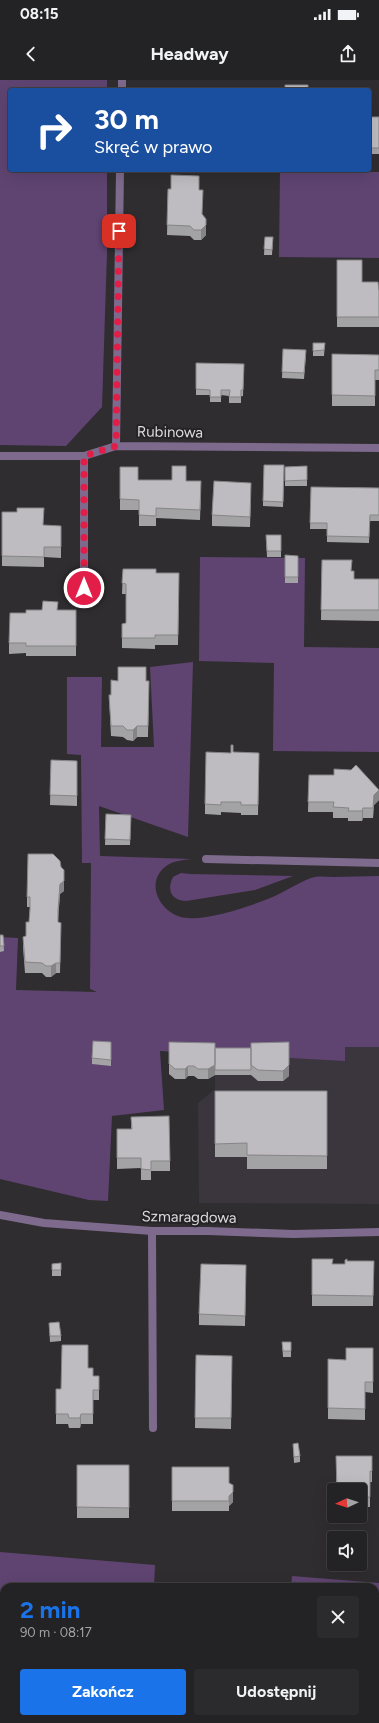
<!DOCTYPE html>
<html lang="pl">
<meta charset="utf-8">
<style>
:root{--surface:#232224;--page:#2b2a2c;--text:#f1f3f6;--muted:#a3a4a6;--line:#403f41;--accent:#1a73e8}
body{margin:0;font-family:Figtree,sans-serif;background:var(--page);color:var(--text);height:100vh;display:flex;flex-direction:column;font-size:15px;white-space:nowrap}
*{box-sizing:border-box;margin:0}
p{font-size:13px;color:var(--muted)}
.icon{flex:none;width:22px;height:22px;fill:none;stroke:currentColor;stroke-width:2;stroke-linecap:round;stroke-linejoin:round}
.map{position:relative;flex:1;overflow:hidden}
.panel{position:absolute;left:0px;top:1503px;width:379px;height:140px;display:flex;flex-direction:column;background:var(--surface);border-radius:12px 12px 0 0;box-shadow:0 4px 16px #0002,0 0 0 1px var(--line)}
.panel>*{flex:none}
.guide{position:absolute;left:8px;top:8px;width:363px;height:84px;border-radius:4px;box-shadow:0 4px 16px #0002,0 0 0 1px var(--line);background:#1a4fa0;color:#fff;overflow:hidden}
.needle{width:26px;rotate:266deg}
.tools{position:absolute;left:327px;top:1403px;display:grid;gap:8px}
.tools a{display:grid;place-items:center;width:40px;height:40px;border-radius:4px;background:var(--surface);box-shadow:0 4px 16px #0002,0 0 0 1px var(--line);font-size:20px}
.pin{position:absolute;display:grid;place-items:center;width:34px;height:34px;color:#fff;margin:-17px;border-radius:8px;box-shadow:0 2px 6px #0006}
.me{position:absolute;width:44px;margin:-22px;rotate:0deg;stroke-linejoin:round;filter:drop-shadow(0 0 3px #0008)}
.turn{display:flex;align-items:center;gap:14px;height:84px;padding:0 20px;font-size:18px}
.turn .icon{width:52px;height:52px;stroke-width:2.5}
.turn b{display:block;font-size:28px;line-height:34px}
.round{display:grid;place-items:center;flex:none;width:42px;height:42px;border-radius:4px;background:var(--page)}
.summary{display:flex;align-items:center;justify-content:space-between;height:68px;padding:0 20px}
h1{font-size:24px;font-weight:700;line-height:30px;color:var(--accent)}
.cta{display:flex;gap:8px;margin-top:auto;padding:8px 20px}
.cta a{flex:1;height:46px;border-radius:4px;background:var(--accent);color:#fff;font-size:16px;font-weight:700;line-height:46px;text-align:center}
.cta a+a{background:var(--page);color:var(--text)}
.status{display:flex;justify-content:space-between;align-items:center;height:28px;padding:0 20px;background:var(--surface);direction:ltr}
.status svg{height:11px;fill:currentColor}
header{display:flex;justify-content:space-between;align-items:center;height:52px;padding:0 20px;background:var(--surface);font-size:18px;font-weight:700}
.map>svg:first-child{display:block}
.built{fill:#3b353e}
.green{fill:#5f4471}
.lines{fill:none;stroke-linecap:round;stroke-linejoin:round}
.street{stroke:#7e6a8c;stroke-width:8}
.wall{fill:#a3a2a5}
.shaded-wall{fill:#858486}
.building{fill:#bebcc0;stroke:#858486}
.route{stroke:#e11d48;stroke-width:7;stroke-dasharray:0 12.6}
.labels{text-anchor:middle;stroke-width:4;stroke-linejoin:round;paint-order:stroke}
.street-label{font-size:15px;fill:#dcdbdd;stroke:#252327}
</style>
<div class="status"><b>08:15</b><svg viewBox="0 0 49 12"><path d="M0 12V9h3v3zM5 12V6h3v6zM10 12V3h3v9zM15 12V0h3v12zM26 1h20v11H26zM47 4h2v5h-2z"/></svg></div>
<header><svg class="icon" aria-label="back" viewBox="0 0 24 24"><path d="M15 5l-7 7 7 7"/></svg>Headway<svg class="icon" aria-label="share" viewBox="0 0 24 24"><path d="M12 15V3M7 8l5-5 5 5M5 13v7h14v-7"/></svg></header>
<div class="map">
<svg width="379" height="1643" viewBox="0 0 379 1643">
<rect width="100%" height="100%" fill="#2f2d30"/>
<path class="built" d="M214,964L379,967V1124L199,1123L198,1023L215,1009Z"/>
<path class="green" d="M0,0H107V10H10V90H107V172L102,327L66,366L0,365Z
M280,92H379V178L279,177Z
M200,477L305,478L304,567L379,568V672L273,671L274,583L199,581Z
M193,582L188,757L99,726L100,776L191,779C182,780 172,781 165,787C143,805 163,837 188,838C211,840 258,824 279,814C289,809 305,799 315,797C321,796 327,797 333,797C349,797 364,796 379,796V967H345V981L160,971L164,1030L112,1036L108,1121L89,1120L0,1099V857L18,858L16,910L97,912L90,909L91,783H82L81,675L67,674V597H102L101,667H154L150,587Z
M181,793L190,794L293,796L255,810L186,821C170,820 167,809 173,797Z
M0,1472L155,1485L154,1507H4V1615L0,1611Z
M292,1496L379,1503V1585L375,1588V1507H291Z"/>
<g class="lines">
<path class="street" d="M122,10V0
M116,366L120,90
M0,376H84L116,366L379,368
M84,508V376
M206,779L379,783
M0,1135L44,1143L152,1151H208L293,1154L379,1152
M152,1151L153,1348
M0,1637H4
M32,1639L67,1643"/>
</g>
<path class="wall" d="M369,37H379V74H369Z
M168,109L199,110L202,135L206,149V155L201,160H194L190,156L167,155Z
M265,157H273L272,175H264Z
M337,180L362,202L379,211V247H337Z
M313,263H325L324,276H313Z
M283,269L306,275L304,299L282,298Z
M332,274L379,275V300H375V326H332Z
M196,283L244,284L243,316H241V323H229V316L221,315V322H210V315H196Z
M284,385L283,427L263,426V421Z
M307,386V406H285V387Z
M138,400L186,401L201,411L200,440L156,438V446H139V430H120V419Z
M311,407L379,408V441H370L369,463L327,462V449H310Z
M251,413L250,447L212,446V435Z
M2,432L44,445L61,446V478L44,477V487L2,486Z
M266,455H281V477H267Z
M285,475L298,476V503H285Z
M322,480L352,491L354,499H379V541L321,540Z
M123,489L156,493H179L178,565H155V569L122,568V544L126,543V514H122Z
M58,530H76V576H26V573L9,574V563L26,533Z
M146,601H149L148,657H137L133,661L127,660L123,657L111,656L109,615Z
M233,672L259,673L258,735H241V733L221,732V735L205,734V724L231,673Z
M51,680L77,681V726L50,725Z
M309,695L379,720L374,725L373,738H363L362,741H348V738H333V732H308Z
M106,734L131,735L130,765H105Z
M64,811L60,814L58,840V842L61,843L60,893H56L51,897H46L42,893H25L23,867V857L26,856L29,842L30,827H27V817Z
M0,855H3L4,871L0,872Z
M111,962V986L92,984V978Z
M169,962L215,968H251V963L289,996L283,1001H258L251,995H215V994V995L208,999H198L194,996H188L185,999H175L169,994Z
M215,1011H327V1089H247V1077H215Z
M131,1037L170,1081V1091H151V1100H141V1088L117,1089V1078L131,1049Z
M312,1179L333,1184H345L347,1181H374L373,1226H312Z
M61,1183V1196H52V1184Z
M246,1185L245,1246L199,1245V1234Z
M49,1243L61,1256V1261L50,1262Z
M282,1262H291V1277H283Z
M373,1268V1313L365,1312V1340L328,1339V1279L346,1280Z
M196,1275L232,1276L231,1349L195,1348Z
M88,1288L93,1296H99V1320H93V1344H81L80,1348H69L68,1344H56V1309H61Z
M293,1364L300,1376V1382L294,1383Z
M336,1376L372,1391V1402H370V1427H360V1410H336Z
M77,1385H129V1438H77Z
M172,1387L229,1403L233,1422L229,1426V1431H172Z"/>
<path class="shaded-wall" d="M206,139V155L201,160V150Z
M137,646V657L133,661V650Z
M379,710V720L374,725L373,738L374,715Z
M363,728V738L362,741V731Z
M64,790V811L60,814L58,840L60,804Z
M56,883V893L51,897V886Z
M215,985V995L208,999V989Z
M289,985V996L283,1001V991Z
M188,986V996L185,999V989Z
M81,1334V1344L80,1348V1338Z
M233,1412V1422L229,1426V1416Z"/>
<path class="building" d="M285,5H308V10H285Z
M369,37H379V68H369Z
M171,95L199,96V110H203L202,134L206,139V145L201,150H194L190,146L167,145L168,109H171Z
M265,157H273L272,170L264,169Z
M337,180H362V202H378L379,211V237H337Z
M313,263H325L324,270L313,271Z
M283,269L306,270L304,293L282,292Z
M332,274L379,275V290H375V316L332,315Z
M196,283L244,284L243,310H241V317H229L230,310H221V317H210V310L196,309Z
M264,385H284L283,422L263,421Z
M172,386H186V401H201L200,430L156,428V436L139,435V420L120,419V387H138V400H172Z
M307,386V400L285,401V387Z
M214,401L251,403L250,437L212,435Z
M311,407L379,408V435H370L369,457L327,456V443H310Z
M17,428H44L43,445L61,446V467H44V477L2,476V432H17Z
M266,455H281V471H267Z
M285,475L298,476V497H285Z
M322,480H352L351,491H354V499H379V530H321Z
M123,489H156V493H179L178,555H155V558H122V544L126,543V504L122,503Z
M43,521L58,522L57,530H76V566H26V563H9L10,533H26V530H42Z
M118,587H146V601H149L148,646H137L133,650H127L123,646H111L109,615H111V600L118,601Z
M231,665H233V672L259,673L258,725H241V722H221V725L205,724L206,672L231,673Z
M51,680L77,681V716L50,715Z
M356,685L379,710L374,715L373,728H363L362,731H348L349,728L333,727L334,722H308L309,695H334V689L351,690Z
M106,734L131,735L130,760L105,759Z
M28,774H53L60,781L61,787L64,790V801L60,804L58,830V842L61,843L60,883H56L51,886H46L42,883L25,882L23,857L26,856V842H29L30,829V817H27Z
M0,855H3L4,866H0Z
M93,961L111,962V980L92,978Z
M169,962L215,963V985L208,989H198L194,986H188L185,989H175L169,984Z
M289,962V985L283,991L258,990L251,985V963Z
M215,968H251V990H215Z
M215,1011H327V1076L247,1075V1063L215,1064Z
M169,1036L170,1081H151V1090L141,1089V1078H117V1049H132L131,1037Z
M312,1179H333L332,1184H345V1180L347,1179V1181H374L373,1216L312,1215Z
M61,1183V1190H52V1184Z
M201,1184L246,1185L245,1236L199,1234Z
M59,1242L61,1256H50L49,1243Z
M282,1262H291V1271H283Z
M62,1265H88V1288H93V1296H99V1310H93V1334H81L80,1338H69L68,1334H56V1309H61Z
M346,1268H373V1302H365V1329L328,1328V1279L346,1280Z
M196,1275L232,1276L231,1338H195Z
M298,1363L300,1376L294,1377L293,1364Z
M336,1376H372V1391H370V1417H360V1410H337Z
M77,1385H129V1428L77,1427Z
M172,1387H229V1403L233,1405V1412L229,1416V1421H172Z"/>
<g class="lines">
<path class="route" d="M84,508V376L116,366L119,151"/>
</g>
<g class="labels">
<g class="street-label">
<text transform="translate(170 352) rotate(1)" y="5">Rubinowa</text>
<text transform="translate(189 1137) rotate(1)" y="5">Szmaragdowa</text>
</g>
</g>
</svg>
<div class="tools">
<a><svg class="needle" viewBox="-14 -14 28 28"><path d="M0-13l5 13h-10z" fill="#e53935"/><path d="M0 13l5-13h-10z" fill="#a3a4a6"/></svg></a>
<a><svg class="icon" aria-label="sound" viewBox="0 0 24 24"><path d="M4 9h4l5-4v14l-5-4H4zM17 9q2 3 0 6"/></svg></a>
</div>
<div class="pin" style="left:119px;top:151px;background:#d93025"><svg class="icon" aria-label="arrive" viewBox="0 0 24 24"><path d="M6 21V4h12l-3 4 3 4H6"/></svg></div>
<svg class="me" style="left:84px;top:508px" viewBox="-20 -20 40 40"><circle r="17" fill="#e11d48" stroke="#fff" stroke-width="3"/><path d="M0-11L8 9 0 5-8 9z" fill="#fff"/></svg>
<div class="guide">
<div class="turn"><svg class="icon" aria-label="right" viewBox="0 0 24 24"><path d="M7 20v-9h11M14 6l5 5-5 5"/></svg><div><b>30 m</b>Skręć w prawo</div></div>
</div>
<section class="panel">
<div class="summary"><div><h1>2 min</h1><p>90 m · 08:17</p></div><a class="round"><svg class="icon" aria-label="close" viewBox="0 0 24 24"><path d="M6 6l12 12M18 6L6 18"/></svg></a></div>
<div class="cta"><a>Zakończ</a><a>Udostępnij</a></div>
</section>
</div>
